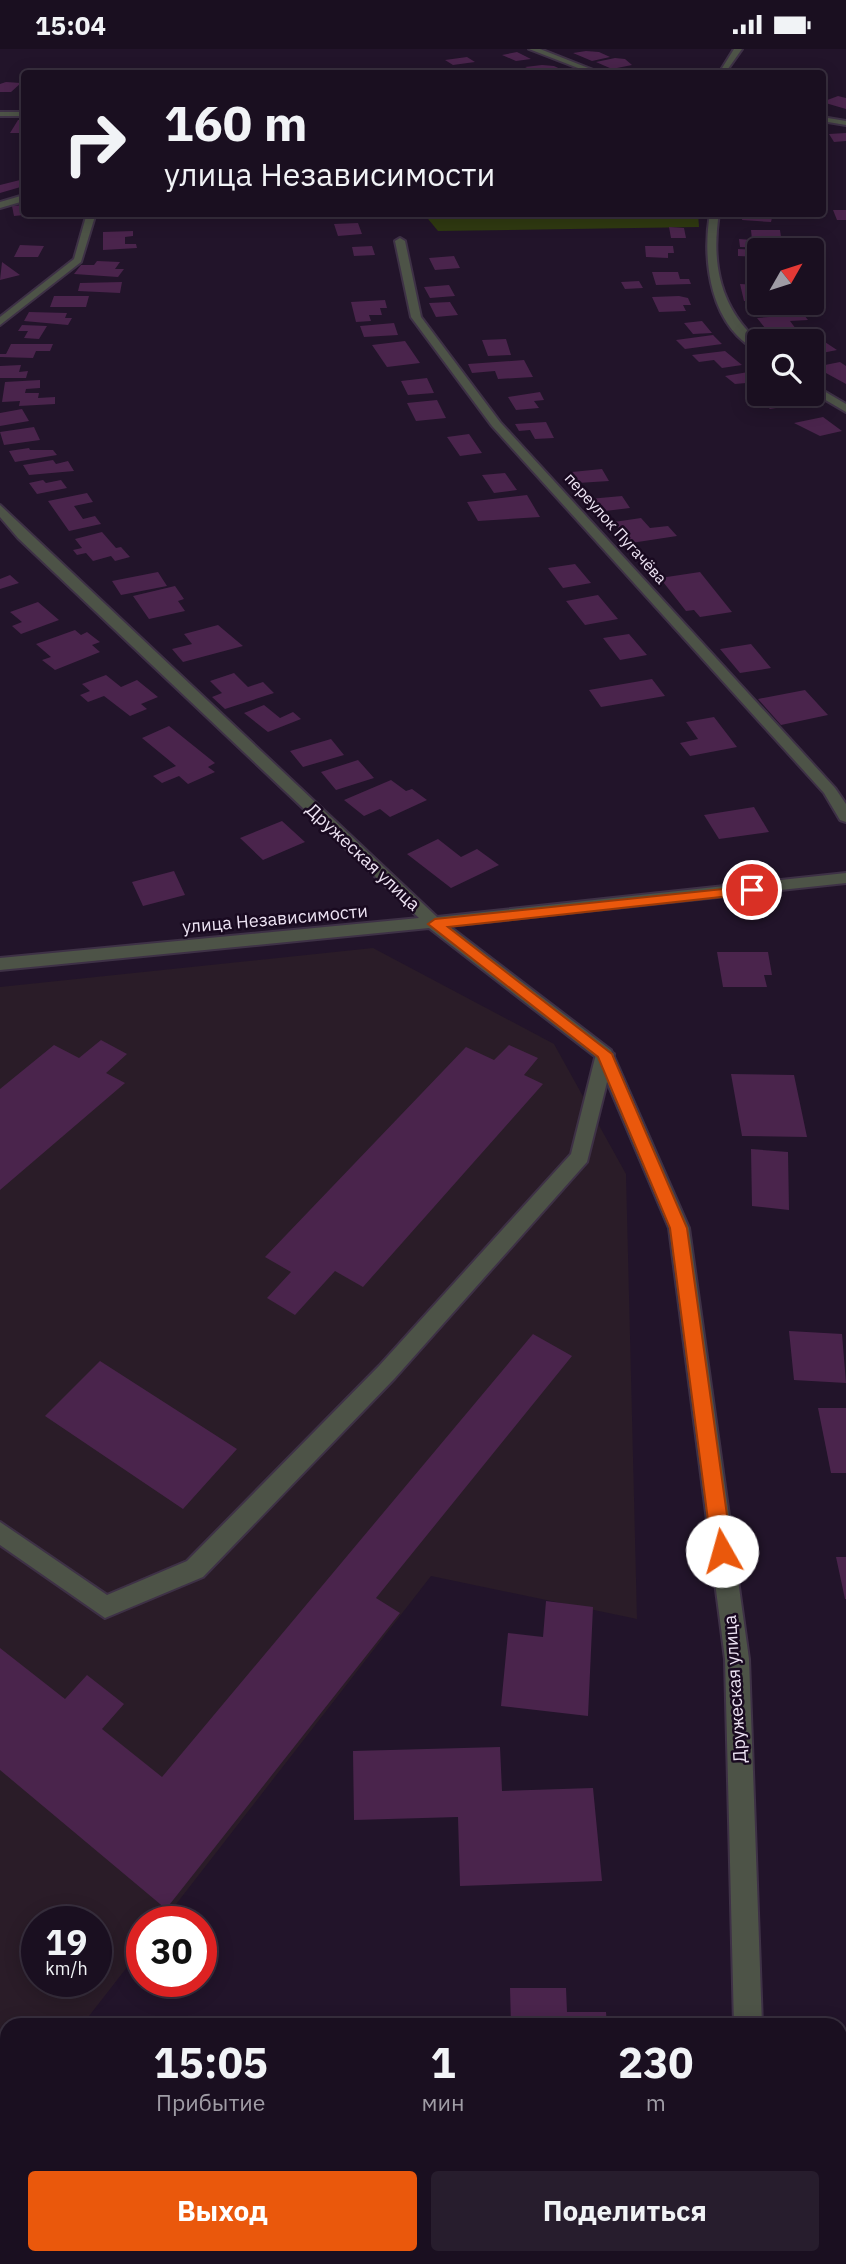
<!DOCTYPE html>
<html lang="ru">
<meta charset="utf-8">
<style>
:root{--surface:#1a0f20;--page:#271d2d;--text:#f1f3f6;--muted:#9f9ca5;--line:#382f3e;--accent:#ea580c}
body{margin:0;font-family:"IBM Plex Sans",sans-serif;background:var(--page);color:var(--text);height:100vh;display:flex;flex-direction:column;font-size:26px;white-space:nowrap}
*{box-sizing:border-box;margin:0}
p{font-size:23px;color:var(--muted)}
.icon{flex:none;width:38px;height:38px;fill:none;stroke:currentColor;stroke-width:2;stroke-linecap:round;stroke-linejoin:round}
.map{position:relative;flex:1;overflow:hidden}
.side{position:absolute;left:0px;top:1969px;width:847px;height:247px;display:flex;flex-direction:column;background:var(--surface);border-radius:21px 21px 0 0;box-shadow:0 4px 18px #0003,0 0 0 2px var(--line)}
.side>*{flex:none}
.banner{position:absolute;left:21px;top:21px;width:805px;height:147px;border-radius:7px;box-shadow:0 4px 18px #0003,0 0 0 2px var(--line);background:#1a0f20;color:var(--text);overflow:hidden}
.needle{width:46px;rotate:51deg}
.controls{position:absolute;left:747px;top:189px;display:grid;gap:14px}
.controls a{display:grid;place-items:center;width:77px;height:77px;border-radius:7px;background:var(--surface);box-shadow:0 4px 18px #0003,0 0 0 2px var(--line);font-size:35px}
.speed{position:absolute;left:21px;top:1857px;display:flex;gap:14px;font-size:35px;font-weight:700;text-align:center}
.speed>*{display:grid;place-content:center;width:91px;height:91px;border-radius:50%;background:var(--surface);box-shadow:0 4px 18px #0003,0 0 0 2px var(--line);line-height:1}
.speed small{font-size:18px;font-weight:400}
.speed .limit{border:10px solid #d22;background:#fff;color:#111}
.pin{position:absolute;display:grid;place-items:center;width:60px;height:60px;color:#fff;margin:-30px;border:4px solid #fff;border-radius:50%;box-shadow:0 2px 7px #0007}
.me{position:absolute;width:77px;margin:-38px;rotate:353deg;stroke-linejoin:round;filter:drop-shadow(0 0 5px #0008)}
.turn{display:flex;align-items:center;gap:24px;height:147px;padding:0 28px;font-size:32px}
.turn .icon{width:91px;height:91px;stroke-width:2.5}
.turn b{display:block;font-size:49px;line-height:60px}
.eta{display:flex;justify-content:space-evenly;align-items:center;height:119px;text-align:center}
.eta b{font-size:42px;font-weight:700;line-height:49px}
.cta{display:flex;gap:14px;margin-top:auto;padding:14px 28px}
.cta a{flex:1;height:80px;border-radius:7px;background:var(--accent);color:#fff;font-size:28px;font-weight:700;line-height:80px;text-align:center}
.cta a+a{background:var(--page);color:var(--text)}
.status{display:flex;justify-content:space-between;align-items:center;height:49px;padding:0 35px;background:var(--surface);direction:ltr}
.status svg{height:19px;fill:currentColor}
.map>svg:first-child{display:block}
.industrial{fill:#2a1c28;fill-rule:evenodd}
.green{fill:#303a11}
.building{fill:#4a244c}
.lines{fill:none;stroke-linecap:round;stroke-linejoin:round}
.service-casing{stroke:#3e3146;stroke-width:4}
.minor-casing{stroke:#3e3146;stroke-width:4}
.tertiary-casing{stroke:#3e3146;stroke-width:4}
.service{fill:#4d5347;fill-rule:evenodd}
.minor{fill:#4d5347;fill-rule:evenodd}
.tertiary{fill:#4d5347;fill-rule:evenodd}
.route{fill:#ea580c;stroke:#983908;stroke-width:2}
.labels{text-anchor:middle;stroke-width:5;stroke-linejoin:round;paint-order:stroke}
.far-street-label{font-size:16px;fill:#ede3f3;stroke:#190a20}
.street-label{font-size:18px;fill:#ede3f3;stroke:#190a20}
</style>
<div class="status"><b>15:04</b><svg viewBox="0 0 49 12"><path d="M0 12V9h3v3zM5 12V6h3v6zM10 12V3h3v9zM15 12V0h3v12zM26 1h20v11H26zM47 4h2v5h-2z"/></svg></div>
<div class="map">
<svg width="846" height="2215" viewBox="0 0 846 2215">
<rect width="100%" height="100%" fill="#22142a"/>
<path class="industrial" d="M373,899L554,995L626,1125L637,1570L431,1527L163,1872H142V1899L82,1976H7V2072L0,2083V938ZM37,1872H96V1932H37Z"/>
<path class="green" d="M698,164L699,178L438,182L424,165Z"/>
<path class="building" d="M586,2L599,3L610,8L592,12L573,4Z
M517,3L531,10L516,12L502,6Z
M467,8L475,13L453,16L445,11Z
M615,9L625,10L632,16L612,20L596,13Z
M542,16L554,17L567,23L538,24L525,18Z
M6,33L21,34L11,43H0V35Z
M838,47L846,49V60L822,53Z
M18,71H24V84H10Z
M846,84V92L834,93L829,85Z
M24,130V137L0,144V136Z
M24,156V166L14,167L12,157Z
M833,161H846V171H837Z
M743,164H759V168L772,169L771,173L742,171Z
M358,174L362,185L338,187L334,175Z
M669,178L684,179L686,189H671Z
M751,181H780L781,188L773,187L775,199L740,198L739,190L752,191Z
M133,182V187L125,188V195H136L137,199L103,201V183Z
M20,196L44,197L38,208H14Z
M372,197L375,206L354,207L352,198Z
M645,197H673L674,204H668V209L646,208Z
M738,200L760,201V208L738,207Z
M454,207L460,219L435,221L429,209Z
M97,212L120,213L115,220H124L118,228L74,225L81,216H94Z
M2,213L20,226L0,231Z
M652,223H678L680,230H689L691,235L656,236Z
M639,232L643,239L625,240L621,233Z
M122,233L120,244L78,242L80,234Z
M740,235L760,236V252H744Z
M449,236L455,247L430,249L424,238Z
M54,247H89L86,258H50Z
M679,247L688,249L691,256H683L686,262L659,263L652,248Z
M385,251L387,259H380L382,266H369L371,272L356,273L351,253Z
M450,253L458,266L436,268L429,254Z
M800,261L808,271L790,272L796,280L782,281L784,283L769,284L757,269L769,268L766,264Z
M29,263L67,264L65,269H72L68,276L24,272Z
M702,272L712,284L693,285L684,274Z
M394,274L398,286L364,288L360,277Z
M22,276L47,277L39,290L24,289L28,282H18Z
M713,286L722,295L685,300L676,291Z
M819,289L837,301L812,306V290Z
M506,290L511,306L488,307L482,291Z
M405,292L420,314L387,318L372,296Z
M11,295H53L50,302H36L33,309L0,308V305H6Z
M725,302L742,316L722,319L714,311L699,313L692,306Z
M524,311L533,328L498,330L495,322L472,324L468,315Z
M840,313L846,317V335L815,318Z
M21,316L19,323L28,322L26,329H0V317Z
M760,321V336L750,338L746,334L735,335L725,327Z
M427,329L434,344L408,346L401,332Z
M40,331V339L26,340L25,344H39L38,349L55,348V355L19,357L20,352L2,353L5,333Z
M540,343L544,351L534,352L539,359L516,361L508,348Z
M776,346L780,349L791,347L801,355L770,360L757,349Z
M437,351L446,369L416,372L407,354Z
M22,360L29,372L0,377V364Z
M823,368L842,382L820,387L794,374Z
M546,373L554,389L535,390L530,381L519,382L515,375Z
M34,378L40,391L4,396L0,383Z
M469,385L482,404L460,407L447,388Z
M29,399L30,401H53L57,406L15,413L9,402Z
M53,411L56,415L68,412L74,422L29,426L23,416Z
M602,420L609,432L578,434L572,423Z
M505,424L517,441L494,444L482,426Z
M43,431L46,434L61,431L67,439L37,445L29,434Z
M87,444L93,453L74,457L83,470L95,467L101,475L69,482L48,452Z
M527,446L540,468L478,472L467,453Z
M622,447L630,459L597,463L589,450Z
M641,469L650,479L668,477L677,487L631,494L614,473Z
M102,483L116,499L121,498L130,508L115,512L111,507L93,512L86,504L77,506L73,501L82,499L75,490Z
M575,515L591,534L563,539L548,519Z
M158,523L167,537L121,546L112,532Z
M700,523L732,563L700,568L694,561L686,562L660,529Z
M10,526L19,534L0,540V530Z
M175,537L184,550L178,552L185,562L149,570L133,547Z
M598,546L618,570L585,576L566,552Z
M38,553L59,571L21,585L12,577L22,573L10,563Z
M218,576L243,597L183,613L172,600L192,595L184,585Z
M75,581L81,586L87,583L100,593L92,596L100,603L55,621L42,611L51,608L36,595Z
M629,585L647,606L620,611L603,589Z
M751,595L771,619L740,624L720,600Z
M234,624L248,638L263,633L274,644L225,660L212,648L222,644L210,632Z
M106,626L121,638L137,631L158,648L141,655L147,660L130,667L104,647L88,653L80,646L90,642L82,635Z
M652,630L665,647L601,658L589,641Z
M805,641L828,666L781,676L758,650Z
M264,656L280,669L293,663L301,670L268,683L244,664Z
M714,668L737,698L690,707L680,694L698,690L686,673Z
M169,677L215,714L208,718L215,723L188,735L179,727L162,734L153,727L176,717L142,689Z
M331,690L344,706L303,718L290,702Z
M358,711L374,729L336,741L321,723Z
M391,731L406,742L412,740L427,751L390,768L380,760L364,767L344,751Z
M754,758L769,783L719,790L704,766Z
M282,772L305,793L263,811L240,789Z
M438,790L461,808L477,800L499,816L451,839L407,805Z
M174,822L185,846L143,857L132,833Z
M717,903H768L772,926H764L767,938H723Z
M101,991L127,1005L106,1024L125,1034L0,1141V1040L54,996L79,1009Z
M509,996L538,1009L524,1026L543,1035L363,1238L335,1222L295,1266L267,1249L291,1223L265,1208L466,998L494,1011Z
M731,1025L794,1026L807,1088L742,1087Z
M751,1100L788,1103L789,1161L752,1157Z
M789,1282L842,1285L846,1334L794,1331Z
M533,1285L572,1307L376,1549L400,1564L166,1860L0,1721V1599L65,1650L87,1626L124,1655L102,1680L162,1728Z
M100,1312L237,1400L183,1460L45,1367Z
M818,1359H846V1424H831Z
M836,1508H846V1550H845Z
M546,1552L593,1558L588,1667L501,1657L508,1584L543,1588Z
M500,1698L502,1742L593,1739L602,1832L460,1837L458,1768L354,1771L353,1702Z
M510,1939H566L567,1963H606L607,1976H511Z
M840,1990L846,1991V2051L840,2050Z
M514,2208H624V2215H514Z"/>
<g class="lines">
<defs>
<path id="service" d="M605,999L614,1005L587,1113L395,1329L203,1528L105,1569L0,1496V1473L107,1546L187,1512L379,1317L571,1105L596,1005Z"/>
<path id="minor" d="M734,0H742L725,24H719Z
M0,63H24V67H0Z
M24,146V152L0,159V153Z
M87,164H96L81,213L0,276V268L74,210Z
M710,164H719C711,215 720,259 760,294V303C710,279 702,212 710,164Z
M400,189L405,192L421,268L500,373L835,739L846,755V773L840,771L824,744L492,377L411,268L395,192Z
M812,335L846,355V363L812,343Z
M0,456L437,868L846,824V834L449,877L611,1001L689,1179L749,1610L762,1976H734L725,1610L669,1179L597,1009L429,879L0,921V909L419,869L18,489L0,468Z
M739,2208H771V2215H739Z"/>
<path id="tertiary" d="M529,0H540L601,24H591Z
M822,68L846,72V76L822,72Z"/>
</defs>
<use href="#service" class="service-casing"/>
<use href="#minor" class="minor-casing"/>
<use href="#tertiary" class="tertiary-casing"/>
<use href="#service" class="service"/>
<use href="#minor" class="minor"/>
<use href="#tertiary" class="tertiary"/>
</g>
<path class="route" d="M752,837L757,838V844L448,878L612,1005L687,1179L732,1502L729,1508L722,1511L715,1508L712,1502L670,1179L598,1008L428,875L435,870Z"/>
<g class="labels">
<g class="far-street-label">
<text transform="translate(616 479) rotate(48)" y="6">переулок Пугачёва</text>
</g>
<g class="street-label">
<text transform="translate(363 808) rotate(43)" y="6">Дружеская улица</text>
<text transform="translate(275 870) rotate(-5)" y="6">улица Независимости</text>
<text transform="translate(735 1640) rotate(-94)" y="6">Дружеская улица</text>
</g>
</g>
</svg>
<div class="controls">
<a><svg class="needle" viewBox="-14 -14 28 28"><path d="M0-13l5 13h-10z" fill="#e53935"/><path d="M0 13l5-13h-10z" fill="#9f9ca5"/></svg></a>
<a><svg class="icon" aria-label="search" viewBox="0 0 24 24"><circle cx="10" cy="10" r="6"/><path d="M15 15l6 6"/></svg></a>
</div>
<div class="speed"><div>19<small>km/h</small></div><div class="limit">30</div></div>
<div class="pin" style="left:752px;top:841px;background:#d93025"><svg class="icon" aria-label="arrive" viewBox="0 0 24 24"><path d="M6 21V4h12l-3 4 3 4H6"/></svg></div>
<svg class="me" style="left:722px;top:1502px" viewBox="-20 -20 40 40"><circle r="19" fill="#fff"/><path d="M0-13L10 11 0 6-10 11z" fill="#ea580c"/></svg>
<div class="banner">
<div class="turn"><svg class="icon" aria-label="right" viewBox="0 0 24 24"><path d="M7 20v-9h11M14 6l5 5-5 5"/></svg><div><b>160 m</b>улица Независимости</div></div>
</div>
<section class="side">
<div class="eta">
<div><b>15:05</b><p>Прибытие</p></div>
<div><b>1</b><p>мин</p></div>
<div><b>230</b><p>m</p></div>
</div>
<div class="cta"><a>Выход</a><a>Поделиться</a></div>
</section>
</div>
